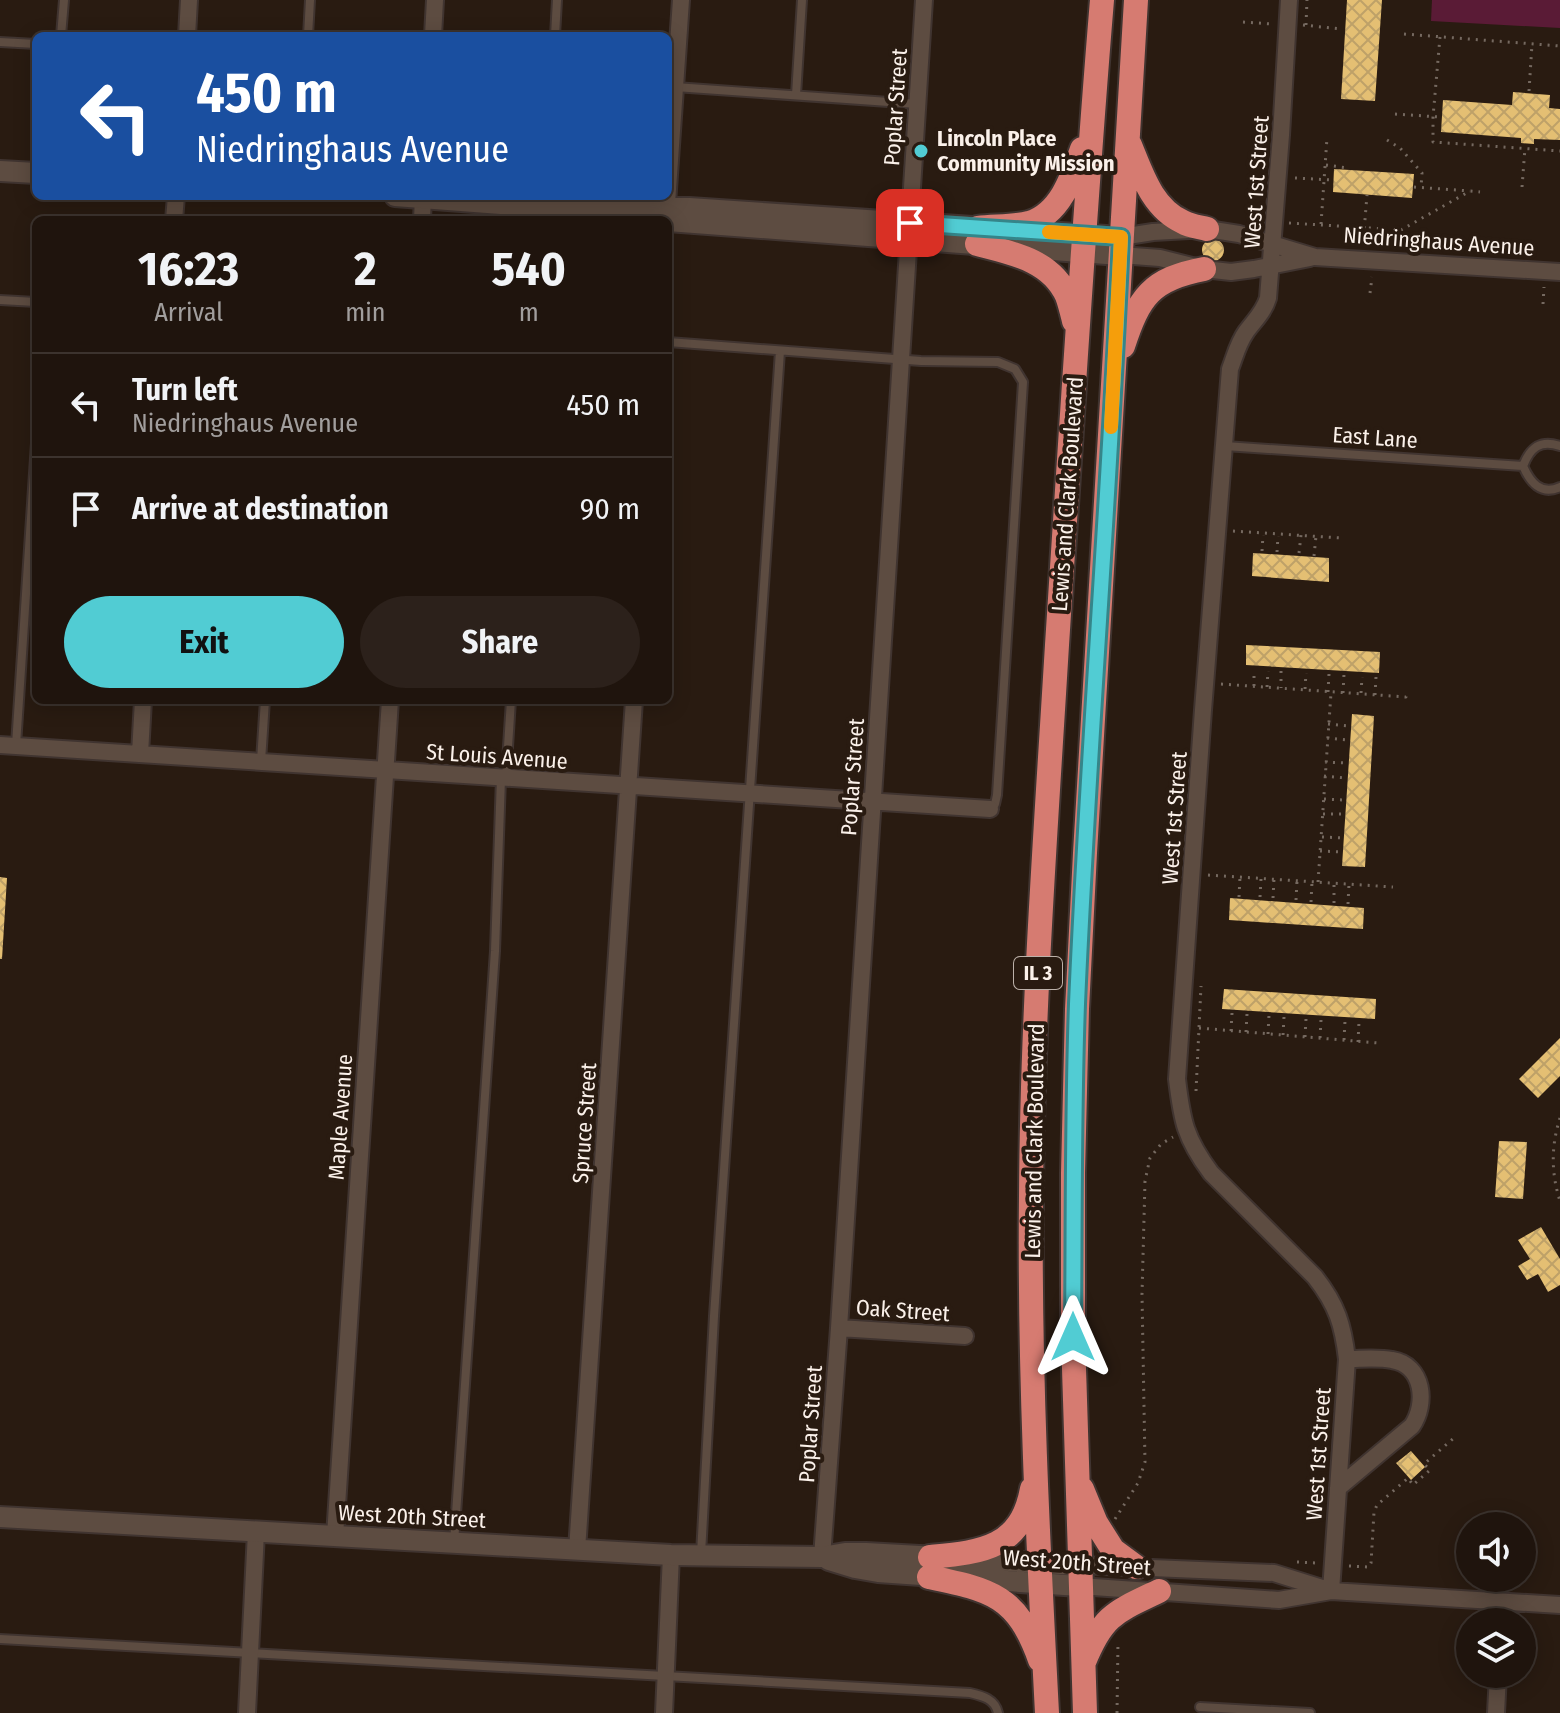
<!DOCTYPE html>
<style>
:root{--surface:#1f140d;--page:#2c211b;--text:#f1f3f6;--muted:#a19e9d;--line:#3c332e;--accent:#51ccd3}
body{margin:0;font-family:"Fira Sans Condensed",sans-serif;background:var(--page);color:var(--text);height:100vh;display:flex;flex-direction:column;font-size:30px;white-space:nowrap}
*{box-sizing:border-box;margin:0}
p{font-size:26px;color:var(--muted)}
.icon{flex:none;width:44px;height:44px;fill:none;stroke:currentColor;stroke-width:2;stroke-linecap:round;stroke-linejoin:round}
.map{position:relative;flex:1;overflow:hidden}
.sheet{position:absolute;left:32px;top:216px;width:640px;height:488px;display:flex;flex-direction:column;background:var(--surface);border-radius:12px;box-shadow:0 4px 20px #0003,0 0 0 2px var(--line)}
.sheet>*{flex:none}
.banner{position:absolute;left:32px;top:32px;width:640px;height:168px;border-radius:12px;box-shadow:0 4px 20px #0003,0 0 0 2px var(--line);background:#1a4fa0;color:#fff;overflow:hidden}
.buttons{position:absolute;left:1456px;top:1512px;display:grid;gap:16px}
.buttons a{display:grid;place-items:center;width:80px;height:80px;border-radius:50%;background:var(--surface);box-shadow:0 4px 20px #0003,0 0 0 2px var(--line);font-size:40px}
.pin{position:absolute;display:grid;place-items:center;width:68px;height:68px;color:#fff;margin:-34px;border-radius:16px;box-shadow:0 4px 12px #0006}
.me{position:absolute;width:88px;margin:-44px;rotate:0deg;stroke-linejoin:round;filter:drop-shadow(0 0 6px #0008)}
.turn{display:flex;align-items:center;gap:28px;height:168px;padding:0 32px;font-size:36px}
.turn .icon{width:104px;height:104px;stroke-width:2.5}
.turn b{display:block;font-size:56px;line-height:68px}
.eta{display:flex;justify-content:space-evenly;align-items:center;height:136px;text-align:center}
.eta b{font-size:48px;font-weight:700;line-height:56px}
.primary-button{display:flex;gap:16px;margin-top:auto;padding:16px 32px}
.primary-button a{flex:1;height:92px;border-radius:48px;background:var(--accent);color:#111;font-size:32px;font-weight:700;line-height:92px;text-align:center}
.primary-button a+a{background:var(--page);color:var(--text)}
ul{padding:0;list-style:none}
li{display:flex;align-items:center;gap:24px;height:104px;padding:0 32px;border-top:2px solid var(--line)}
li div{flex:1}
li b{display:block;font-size:30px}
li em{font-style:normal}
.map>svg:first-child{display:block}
.green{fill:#5a1b36}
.building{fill:url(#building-cross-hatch)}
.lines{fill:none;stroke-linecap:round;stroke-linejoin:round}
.service-casing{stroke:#403430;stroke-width:12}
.minor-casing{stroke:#403430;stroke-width:20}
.tertiary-casing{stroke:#403430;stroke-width:24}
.trunk-casing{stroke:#403430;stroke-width:28}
.path{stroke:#756960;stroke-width:3;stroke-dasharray:2 6;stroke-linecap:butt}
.service{stroke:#5d4c41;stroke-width:8}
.minor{stroke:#5d4c41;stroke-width:16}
.tertiary{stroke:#5d4c41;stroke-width:20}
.trunk{stroke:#d67b71;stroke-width:24}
.route-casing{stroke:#358589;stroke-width:20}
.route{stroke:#51ccd3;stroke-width:14}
.slow{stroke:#f59e0b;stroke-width:14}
.poi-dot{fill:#51ccd3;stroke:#291b11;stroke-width:3}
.labels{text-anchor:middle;stroke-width:8;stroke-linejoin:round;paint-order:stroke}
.shield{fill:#291b11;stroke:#bcb1a9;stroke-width:2}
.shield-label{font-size:20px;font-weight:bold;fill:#fbf1ea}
.street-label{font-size:22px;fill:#fbf1ea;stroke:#291b11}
.poi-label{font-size:22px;font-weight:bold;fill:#fbf1ea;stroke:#291b11;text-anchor:start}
</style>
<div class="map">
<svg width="1560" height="1713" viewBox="0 0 1560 1713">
<defs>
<pattern id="building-cross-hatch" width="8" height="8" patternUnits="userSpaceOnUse" patternTransform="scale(2)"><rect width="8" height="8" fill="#e4bf73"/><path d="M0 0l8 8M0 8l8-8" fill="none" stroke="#bea168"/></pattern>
</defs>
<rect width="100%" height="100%" fill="#291b11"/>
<path class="green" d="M1432,0H1560V28L1431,21Z"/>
<path class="building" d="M1347,0H1382L1375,101L1341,99Z
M1513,92L1550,95L1549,108L1560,109V140L1534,139V144L1521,143V138L1441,132L1443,100L1512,105Z
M1334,169L1414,174L1412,198L1333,192Z
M1202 250a11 11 0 1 1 22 0a11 11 0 1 1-22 0Z
M1253,553L1329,558V582L1252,576Z
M1246,645L1380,652L1379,673L1246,665Z
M1352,714L1374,716L1365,867L1342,866Z
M0,877L7,878L2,959H0Z
M1230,898L1364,908L1363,929L1229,920Z
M1224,989L1376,999L1375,1019L1222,1009Z
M1560,1038V1076L1538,1098L1519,1079Z
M1499,1141L1527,1142L1523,1199L1495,1197Z
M1541,1227L1560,1259V1285L1548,1292L1538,1274L1527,1280L1518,1266L1530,1259L1518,1240Z
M1411,1451L1425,1467L1411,1480L1396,1463Z"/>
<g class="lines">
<defs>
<path id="service" d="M61,36L64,0
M308,36L310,0
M555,36L557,0
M0,42L36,44
M675,87L917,104
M796,95L802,0
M0,300L36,302
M668,342L921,361L998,362L1015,369L1023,382L997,795L995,804L991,809
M1225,446L1523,466
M1560,446C1540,439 1530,448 1523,466C1530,482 1541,496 1560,487
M16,745L36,443
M261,761L265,700
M506,778L511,700
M454,1543L495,951L501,778
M701,1554L714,1316L780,351
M0,1639L970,1693C983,1696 995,1699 998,1713
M1200,1707L1310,1713"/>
<path id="minor" d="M1289,0L1281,135L1268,298C1264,312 1254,321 1246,332C1238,343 1235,356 1230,369L1203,710L1177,1079C1182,1121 1185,1138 1211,1173L1315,1277C1337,1305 1343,1325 1347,1359L1331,1591
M187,36L189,0
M433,36L435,0
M666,218L681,0
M174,220L176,196
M422,220L423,196
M1121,237L1153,232L1207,229L1239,234L1315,257L1560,272
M1120,255L1160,258L1204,269L1231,272L1254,269L1310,258
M0,745L990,809
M140,754L143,700
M839,1328L965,1336
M1338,1488L1412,1426C1427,1404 1424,1365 1392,1360C1378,1357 1361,1359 1347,1359
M335,1536L390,700
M577,1550L634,700
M822,1557L839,1328L924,0
M1079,1565L1274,1573L1325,1589
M1079,1586L1279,1600L1331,1591L1560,1605
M1501,1622L1502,1602
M247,1713L256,1532
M664,1713L671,1555
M1496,1713L1498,1674"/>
<path id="tertiary" d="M0,171L36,173
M395,196L566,209
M556,208H689L1121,237
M668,221L1120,255
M0,1517L671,1555L822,1557L845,1553H866L1079,1565
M829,1560L855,1568L878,1572L1079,1586"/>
<path id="trunk" d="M1130,145C1142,174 1152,208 1183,222C1190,226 1199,227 1207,229
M978,228C994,226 1013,227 1029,223C1060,214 1072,178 1082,149
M977,244C1012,253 1051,260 1067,296C1070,304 1072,313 1074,321
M1123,346C1139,297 1151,279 1204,269
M1082,1489L1096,1523L1113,1550L1136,1567
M930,1557C981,1552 1021,1549 1032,1489
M929,1577C991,1590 1017,1595 1040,1660
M1084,1662C1103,1615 1115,1612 1159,1591
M1047,1713C1038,1541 1029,1368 1031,1196C1032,1012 1046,828 1057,645C1071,430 1084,215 1102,0
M1085,1713L1073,1337V1173L1077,1009L1085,853L1136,0"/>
</defs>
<use href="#service" class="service-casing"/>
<use href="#minor" class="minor-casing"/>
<use href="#tertiary" class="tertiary-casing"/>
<use href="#trunk" class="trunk-casing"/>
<path class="path" d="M1243,22L1272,24
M1303,25L1341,29
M1306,25L1307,0
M1404,34L1560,46
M1440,37L1433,117V142L1560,151
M1529,91L1532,44
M1395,114L1440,117
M1387,140L1400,148L1422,173L1421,188
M1326,165L1348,168
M1295,178L1332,180
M1414,187L1470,191
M1522,187L1525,148
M1289,223L1401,230L1470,191L1480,192
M1321,224L1327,138
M1363,244L1367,195
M1370,293L1372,277
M1543,304L1544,287
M1233,531L1341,538
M1262,551L1263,535
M1277,552L1278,536
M1299,553L1301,535
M1314,556L1316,536
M1281,671V688
M1221,684L1406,697V692
M1254,686V670
M1267,687L1268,671
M1305,689L1306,673
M1328,692L1329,674
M1343,693L1344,674
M1361,693L1362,677
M1375,695L1376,677
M1328,724L1349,726
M1327,738L1348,740
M1325,762L1346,763
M1324,776L1346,778
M1324,799L1344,800
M1323,814H1344
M1322,837L1344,838
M1320,851L1342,852
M1208,875L1393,887
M1318,882L1331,693
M1239,897L1240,877
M1260,897L1261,879
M1273,898L1274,879
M1296,900L1297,881
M1311,902L1312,882
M1334,903V883
M1348,904L1349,884
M1199,1028L1378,1043
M1231,1031L1232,1013
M1246,1032L1247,1014
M1268,1034L1269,1015
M1283,1035L1284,1017
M1305,1037L1306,1019
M1320,1038L1321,1020
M1344,1040L1345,1021
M1358,1042L1359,1022
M1196,1091L1201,986
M1560,1118C1551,1146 1551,1173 1560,1201
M1115,1519L1138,1483L1145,1462L1142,1294L1145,1181L1150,1158L1161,1144L1173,1137
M1297,1562L1317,1563
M1349,1566L1369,1567L1371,1563L1374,1512L1377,1505L1408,1478L1413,1485L1430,1470L1424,1464L1455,1437
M1117,1713L1118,1641"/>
<use href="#service" class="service"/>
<use href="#minor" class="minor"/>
<use href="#tertiary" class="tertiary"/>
<use href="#trunk" class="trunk"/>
</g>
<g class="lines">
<defs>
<path id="route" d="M910,223L1121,237C1110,493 1088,748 1077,1004C1073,1115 1074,1226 1073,1337"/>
</defs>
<use href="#route" class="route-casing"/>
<use href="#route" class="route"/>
<path class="slow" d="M1049,232L1121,237L1111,427"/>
</g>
<circle class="poi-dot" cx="921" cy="151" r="8"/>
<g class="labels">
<rect class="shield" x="1014" y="957" width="48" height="32" rx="6"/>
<g class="shield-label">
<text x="1038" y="980">IL 3</text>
</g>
<g class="street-label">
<text transform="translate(895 107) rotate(-86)" y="8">Poplar Street</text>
<text transform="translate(1256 182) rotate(-86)" y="8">West 1st Street</text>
<text transform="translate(1439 241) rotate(4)" y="8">Niedringhaus Avenue</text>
<text transform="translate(1375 437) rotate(4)" y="8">East Lane</text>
<text transform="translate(1067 494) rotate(-86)" y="8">Lewis and Clark Boulevard</text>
<text transform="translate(497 756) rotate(4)" y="8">St Louis Avenue</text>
<text transform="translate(852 777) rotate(-86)" y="8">Poplar Street</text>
<text transform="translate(1174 818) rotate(-86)" y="8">West 1st Street</text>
<text transform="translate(340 1117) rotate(-86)" y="8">Maple Avenue</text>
<text transform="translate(584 1123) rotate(-86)" y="8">Spruce Street</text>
<text transform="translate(1034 1141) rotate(-89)" y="8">Lewis and Clark Boulevard</text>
<text transform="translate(903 1310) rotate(4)" y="8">Oak Street</text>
<text transform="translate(810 1424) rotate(-86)" y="8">Poplar Street</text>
<text transform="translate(1318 1454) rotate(-86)" y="8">West 1st Street</text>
<text transform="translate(412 1516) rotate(3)" y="8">West 20th Street</text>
<text transform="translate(1077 1562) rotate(4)" y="8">West 20th Street</text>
</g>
<g class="poi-label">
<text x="937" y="146">Lincoln Place<tspan x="937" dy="25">Community Mission</tspan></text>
</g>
</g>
</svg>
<div class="buttons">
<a><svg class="icon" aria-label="sound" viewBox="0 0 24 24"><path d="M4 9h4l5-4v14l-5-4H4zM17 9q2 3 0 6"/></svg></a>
<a><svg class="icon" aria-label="layers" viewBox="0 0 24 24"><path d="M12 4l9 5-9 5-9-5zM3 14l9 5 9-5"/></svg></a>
</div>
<div class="pin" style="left:910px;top:223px;background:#d93025"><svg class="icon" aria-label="arrive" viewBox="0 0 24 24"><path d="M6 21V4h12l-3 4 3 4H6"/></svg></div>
<svg class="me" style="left:1073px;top:1337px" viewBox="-20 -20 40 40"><path d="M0-17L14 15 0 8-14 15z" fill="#51ccd3" stroke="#fff" stroke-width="4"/></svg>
<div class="banner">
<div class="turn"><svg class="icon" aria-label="left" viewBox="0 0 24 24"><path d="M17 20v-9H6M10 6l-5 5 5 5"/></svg><div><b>450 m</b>Niedringhaus Avenue</div></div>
</div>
<section class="sheet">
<div class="eta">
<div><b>16:23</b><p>Arrival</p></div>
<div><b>2</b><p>min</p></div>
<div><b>540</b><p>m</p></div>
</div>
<ul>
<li><svg class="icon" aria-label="left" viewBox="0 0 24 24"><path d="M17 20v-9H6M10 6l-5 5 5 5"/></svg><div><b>Turn left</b><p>Niedringhaus Avenue</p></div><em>450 m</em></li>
<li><svg class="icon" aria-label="arrive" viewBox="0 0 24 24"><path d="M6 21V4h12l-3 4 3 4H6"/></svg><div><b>Arrive at destination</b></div><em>90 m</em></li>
</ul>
<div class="primary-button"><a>Exit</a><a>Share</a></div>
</section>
</div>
